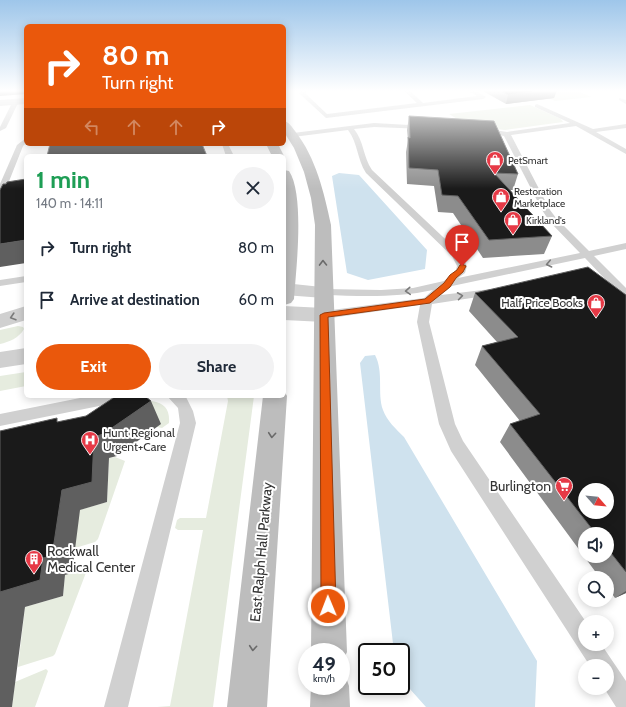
<!DOCTYPE html>
<meta charset="utf-8">
<style>
:root{--surface:#fff;--page:#f2f2f3;--text:#1f2937;--muted:#747a83;--accent:#ea580c}
body{margin:0;font-family:Cabin,sans-serif;background:var(--page);color:var(--text);height:100vh;display:flex;flex-direction:column;font-size:15px;white-space:nowrap}
*{box-sizing:border-box;margin:0}
p{font-size:13px;color:var(--muted)}
.icon{flex:none;width:22px;height:22px;fill:none;stroke:currentColor;stroke-width:2;stroke-linecap:round;stroke-linejoin:round}
.map{position:relative;flex:1;overflow:hidden}
.drawer{position:absolute;left:24px;top:154px;width:262px;height:244px;display:flex;flex-direction:column;background:var(--surface);border-radius:6px;box-shadow:0 2px 10px #0003}
.drawer>*{flex:none}
.top-card{position:absolute;left:24px;top:24px;width:262px;height:122px;border-radius:6px;box-shadow:0 2px 10px #0003;background:#ea580c;color:#fff;overflow:hidden}
.needle{width:26px;rotate:117deg}
.tools{position:absolute;left:578px;top:483px;display:grid;gap:8px}
.tools a{display:grid;place-items:center;width:36px;height:36px;border-radius:50%;background:var(--surface);box-shadow:0 2px 10px #0003;font-size:20px}
.speed{position:absolute;left:298px;top:643px;display:flex;gap:8px;font-size:20px;font-weight:700;text-align:center}
.speed>*{display:grid;place-content:center;width:52px;height:52px;border-radius:50%;background:var(--surface);box-shadow:0 2px 10px #0003;line-height:1}
.speed small{font-size:10px;font-weight:400}
.speed .limit{border:2px solid #111;border-radius:6px;background:#fff;color:#111}
.pin{position:absolute;display:grid;place-items:center;width:34px;height:34px;color:#fff;margin:-41px -17px;border-radius:50% 50% 50% 0;rotate:-45deg;box-shadow:0 0 4px #0007}
.pin .icon{rotate:45deg}
.me{position:absolute;width:44px;margin:-22px;rotate:359deg;stroke-linejoin:round;filter:drop-shadow(0 0 3px #0008)}
.turn{display:flex;align-items:center;gap:14px;height:84px;padding:0 12px;font-size:18px}
.turn .icon{width:52px;height:52px;stroke-width:2.5}
.turn b{display:block;font-size:28px;line-height:34px}
.lanes{display:flex;align-items:center;height:38px;padding:0 12px;background:#0003;justify-content:center;gap:20px;direction:ltr}
.lanes .off{opacity:.35}
.round{display:grid;place-items:center;flex:none;width:42px;height:42px;border-radius:21px;background:var(--page)}
.summary{display:flex;align-items:center;justify-content:space-between;height:68px;padding:0 12px}
h1{font-size:24px;font-weight:700;line-height:30px;color:#1e9e55}
.primary-button{display:flex;gap:8px;margin-top:auto;padding:8px 12px}
.primary-button a{flex:1;height:46px;border-radius:24px;background:var(--accent);color:#fff;font-size:16px;font-weight:700;line-height:46px;text-align:center}
.primary-button a+a{background:var(--page);color:var(--text)}
ul{padding:0;list-style:none}
li{display:flex;align-items:center;gap:12px;height:52px;padding:0 12px}
li div{flex:1}
li b{display:block;font-size:15px}
li em{font-style:normal}
.map>svg:first-child{display:block}
.green{fill:#e6ecdf}
.water{fill:#cfe2ee}
.lines{fill:none;stroke-linecap:round;stroke-linejoin:round}
.service{fill:#d0d0d0;fill-rule:evenodd}
.minor{fill:#d0d0d0;fill-rule:evenodd}
.tertiary{fill:#d0d0d0;fill-rule:evenodd}
.secondary{fill:#bdbdbd;fill-rule:evenodd}
.wall{fill:#8c8c8c;fill-rule:evenodd}
.shaded-wall{fill:#5f5f5f}
.building{fill:#1a1a1a;stroke:#5f5f5f;fill-rule:evenodd}
.oneway{stroke:#6a6a6a}
.oneway2{stroke:#7a7a7a}
.route{fill:#ea580c;stroke:#983908}
.labels{text-anchor:middle;stroke-width:4;stroke-linejoin:round;paint-order:stroke}
.far-poi-label{font-size:10px;fill:#333;stroke:#fff;text-anchor:start}
.poi-label{font-size:12px;fill:#333;stroke:#fff;text-anchor:end}
.near-poi-label{font-size:14px;fill:#333;stroke:#fff;text-anchor:end}
.near-street-label{font-size:14px;fill:#333;stroke:#fff}
</style>
<div class="map">
<svg width="626" height="707" viewBox="0 0 626 707">
<rect width="100%" height="100%" fill="#fff"/>
<path class="green" d="M532,90H576L591,97L555,101Z
M530,105L561,119L563,122L505,130L469,126L449,114Z
M18,326L23,327L24,329C19,338 9,342 0,344V330Z
M26,372V386L0,391V376Z
M227,396H254L213,707H157L170,706L203,530H178L175,528L177,520L180,518H206L228,401Z
M152,401C165,403 170,410 169,423L162,428L157,427L147,402Z
M115,457L125,461L98,539L95,542L75,548L55,517L107,502L109,458Z
M85,567L87,570L55,654L53,656L18,667L25,607L63,596L65,575Z
M46,669L48,671L35,707H12L15,682Z"/>
<path class="water" d="M339,173L359,175L427,250L425,269L368,280L347,273L332,176Z
M375,355C384,372 377,393 383,410C387,421 396,429 404,437L537,661L535,707H426L401,679V652H394L360,363L365,356Z"/>
<g class="lines">
<path class="service" d="M302,90H309L305,93L327,114L417,103L403,90H409L423,103L477,96L467,90H474L486,97L483,99L326,118L300,94L299,93Z
M619,98L626,100V104L619,100Z
M16,99L19,101L6,128L0,131V127L13,101Z
M537,104L593,129L626,124V128L596,132L626,149V154L576,126L511,135L550,210L556,218L589,251L626,243V249L594,256L626,288V299L622,297L585,258L452,286L441,295L491,289L495,290L497,292L495,294L491,295L432,304L429,322L455,424L463,441L586,622L585,644H601L626,681V707H616L604,688H607V666H590L451,451L439,424L417,322L420,305L324,319L320,318L318,315L320,312L324,311L424,298L433,290C397,298 361,296 324,295L320,294L318,292L320,290L324,289L381,290L413,288L444,281L456,270L457,266L452,256L366,173C357,159 358,143 348,130L293,137L290,135L293,133L374,123L427,126V128L425,129L374,127L354,129C364,141 363,157 372,170L460,253L467,266L465,273L458,278L580,253L550,222L542,210L504,136L482,132L479,130L482,128L507,132L570,123L535,107V105Z
M26,138V143L23,146L4,194L0,196V184L17,145Z
M222,144H228L234,156H226Z
M26,276V282L0,286V280Z
M90,396H126L124,400L119,402L0,426V414Z
M167,396L186,397L193,411L196,423L128,707H104L180,423L178,408Z"/>
<path class="minor" d="M284,283L331,288L333,292L331,296L324,298L284,295Z
M26,306V320L0,328V314Z
M284,306L324,308L331,310L334,315L331,320L324,322L284,320Z
M26,348V364L0,368V352Z"/>
<path class="tertiary" d="M26,98V104L0,106V100Z"/>
<path class="secondary" d="M284,121C289,122 292,127 295,131C316,158 324,192 331,225L347,652L341,665V652H311L315,225L311,198L304,172L294,148L284,132Z
M266,144H278L284,156H272Z
M284,170L289,171C305,195 296,270 294,299L291,303L284,305Z
M284,390L287,396L267,707H227L263,396H284Z
M341,671L344,672L349,686L350,707H310L311,686H341Z"/>
</g>
<path class="wall" d="M481,90H557L554,98L506,104Z
M409,116L518,174L513,190H510L552,236L544,254L483,258L453,213L438,212L434,186L407,184L406,152L408,140L407,130Z
M475,293L626,295V593L615,598L607,587V578H600L500,442L510,424L520,421L475,365L482,346L497,342L469,311ZM585,534H607V556H585Z"/>
<path class="shaded-wall" d="M0,90H26V94L0,96Z
M545,90H557L554,98L506,104L508,95Z
M26,240V263L0,267V244Z
M151,401L161,424L117,456L109,458L107,502L80,510L72,573L65,575L63,596L25,607L12,707H0V592L43,558L62,490L94,437Z
M626,591V593L615,598Z"/>
<path class="building" d="M500,90H545L508,95Z
M409,116L494,121L518,174L494,173L552,236L489,240L458,196L442,195L438,170L409,168L408,137L410,138Z
M50,144H202L207,156H47Z
M26,179V240L0,244V190L3,184H6L7,182Z
M588,267L626,295V572L607,548V534H596L510,424L540,414L482,346L518,337L475,293ZM585,490H607V512H585Z
M116,396H145L151,401L103,434L94,437L92,482L62,490L52,556L43,558L40,580L0,592V431L57,418V422L86,416Z"/>
<defs><path id="oneway-chevron" d="M-2-3.5L2.5 0L-2 3.5" fill="none" stroke-width="1.6" stroke-linecap="round" stroke-linejoin="round"/></defs>
<g class="oneway">
<use href="#oneway-chevron" transform="translate(323 263) rotate(-91)"/>
<use href="#oneway-chevron" transform="translate(272 435) rotate(95)"/>
<use href="#oneway-chevron" transform="translate(253 648) rotate(95)"/>
</g>
<g class="oneway2">
<use href="#oneway-chevron" transform="translate(549 264) rotate(168)"/>
<use href="#oneway-chevron" transform="translate(408 291) rotate(176)"/>
<use href="#oneway-chevron" transform="translate(460 296) rotate(-8)"/>
<use href="#oneway-chevron" transform="translate(13 317) rotate(163)"/>
</g>
<linearGradient id="sky" x2="0" y2="1"><stop stop-color="#9ec6ea"/><stop offset="0.48" stop-color="#fff"/><stop offset="1" stop-color="#fff" stop-opacity="0"/></linearGradient>
<rect width="626" height="189" fill="url(#sky)"/>
<path class="route" d="M462,264L466,266L463,272L456,278L450,287L430,303L328,317L336,606L334,611L328,613L323,611L321,606L320,315L324,313L425,299L444,283L450,275L457,270L460,265Z"/>
<defs>
<symbol id="shop-pin" viewBox="-11 -11 22 30"><path d="M0 17L-7.5 6A9.5 9.5 0 1 1 7.5 6Z" fill="#e63946" stroke="#fff"/><path d="M-5-2.5h2.3a2.7 3.5 0 0 1 5.4 0H5L5.5 6h-11ZM-1.5-2.5h3a1.5 2.3 0 0 0-3 0Z" fill="#fff"/></symbol>
<symbol id="hospital-pin" viewBox="-11 -11 22 30"><path d="M0 17L-7.5 6A9.5 9.5 0 1 1 7.5 6Z" fill="#e63946" stroke="#fff"/><path d="M-5-5h3v3.5h4V-5h3V5h-3V1.5h-4V5h-3Z" fill="#fff"/></symbol>
<symbol id="supermarket-pin" viewBox="-11 -11 22 30"><path d="M0 17L-7.5 6A9.5 9.5 0 1 1 7.5 6Z" fill="#e63946" stroke="#fff"/><path d="M-6-5.5h2.5l.6 2H6L4.5 2H-2.5L-4.4-4H-6ZM-1.5 3.2a1.3 1.3 0 1 0 .1 0ZM3 3.2a1.3 1.3 0 1 0 .1 0Z" fill="#fff"/></symbol>
<symbol id="building-pin" viewBox="-11 -11 22 30"><path d="M0 17L-7.5 6A9.5 9.5 0 1 1 7.5 6Z" fill="#e63946" stroke="#fff"/><path d="M-4-6H4V6H1V3H-1V6H-4ZM-2.5-4.3h1.7v1.8h-1.7ZM.8-4.3h1.7v1.8H.8ZM-2.5-1h1.7V.8h-1.7ZM.8-1h1.7V.8H.8Z" fill="#fff"/></symbol>
</defs>
<g fill-rule="evenodd">
<use href="#shop-pin" x="485" y="150" width="20" height="27"/>
<use href="#shop-pin" x="491" y="187" width="20" height="27"/>
<use href="#shop-pin" x="503" y="210" width="20" height="27"/>
<use href="#shop-pin" x="586" y="293" width="20" height="27"/>
<use href="#hospital-pin" x="80" y="430" width="20" height="27"/>
<use href="#supermarket-pin" x="554" y="476" width="20" height="27"/>
<use href="#building-pin" x="24" y="549" width="20" height="27"/>
</g>
<g class="labels">
<g class="far-poi-label">
<text x="508" y="164">PetSmart</text>
<text x="514" y="195">Restoration<tspan x="514" dy="12">Marketplace</tspan></text>
<text x="526" y="224">Kirkland's</text>
</g>
<g class="poi-label">
<text x="583" y="307">Half Price Books</text>
<text x="103" y="437" text-anchor="start">Hunt Regional<tspan x="103" dy="14">Urgent+Care</tspan></text>
</g>
<g class="near-poi-label">
<text x="551" y="491">Burlington</text>
<text x="47" y="556" text-anchor="start">Rockwall<tspan x="47" dy="16">Medical Center</tspan></text>
</g>
<g class="near-street-label">
<text transform="translate(261 552) rotate(-85)" y="5">East Ralph Hall Parkway</text>
</g>
</g>
</svg>
<div class="tools">
<a><svg class="needle" viewBox="-14 -14 28 28"><path d="M0-13l5 13h-10z" fill="#e53935"/><path d="M0 13l5-13h-10z" fill="#747a83"/></svg></a>
<a><svg class="icon" aria-label="sound" viewBox="0 0 24 24"><path d="M4 9h4l5-4v14l-5-4H4zM17 9q2 3 0 6"/></svg></a>
<a><svg class="icon" aria-label="search" viewBox="0 0 24 24"><circle cx="10" cy="10" r="6"/><path d="M15 15l6 6"/></svg></a>
<a>+</a>
<a>−</a>
</div>
<div class="speed"><div>49<small>km/h</small></div><div class="limit">50</div></div>
<div class="pin" style="left:462px;top:266px;background:#d93025"><svg class="icon" aria-label="arrive" viewBox="0 0 24 24"><path d="M6 21V4h12l-3 4 3 4H6"/></svg></div>
<svg class="me" style="left:328px;top:606px" viewBox="-20 -20 40 40"><circle r="17" fill="#ea580c" stroke="#fff" stroke-width="3"/><path d="M0-11L8 9 0 5-8 9z" fill="#fff"/></svg>
<div class="top-card">
<div class="turn"><svg class="icon" aria-label="right" viewBox="0 0 24 24"><path d="M7 20v-9h11M14 6l5 5-5 5"/></svg><div><b>80 m</b>Turn right</div></div>
<div class="lanes"><svg class="icon off" aria-label="left" viewBox="0 0 24 24"><path d="M17 20v-9H6M10 6l-5 5 5 5"/></svg><svg class="icon off" aria-label="ahead" viewBox="0 0 24 24"><path d="M12 20V5M6 11l6-6 6 6"/></svg><svg class="icon off" aria-label="ahead" viewBox="0 0 24 24"><path d="M12 20V5M6 11l6-6 6 6"/></svg><svg class="icon" aria-label="right" viewBox="0 0 24 24"><path d="M7 20v-9h11M14 6l5 5-5 5"/></svg></div>
</div>
<section class="drawer">
<div class="summary"><div><h1>1 min</h1><p>140 m · 14:11</p></div><a class="round"><svg class="icon" aria-label="close" viewBox="0 0 24 24"><path d="M6 6l12 12M18 6L6 18"/></svg></a></div>
<ul>
<li><svg class="icon" aria-label="right" viewBox="0 0 24 24"><path d="M7 20v-9h11M14 6l5 5-5 5"/></svg><div><b>Turn right</b></div><em>80 m</em></li>
<li><svg class="icon" aria-label="arrive" viewBox="0 0 24 24"><path d="M6 21V4h12l-3 4 3 4H6"/></svg><div><b>Arrive at destination</b></div><em>60 m</em></li>
</ul>
<div class="primary-button"><a>Exit</a><a>Share</a></div>
</section>
</div>
